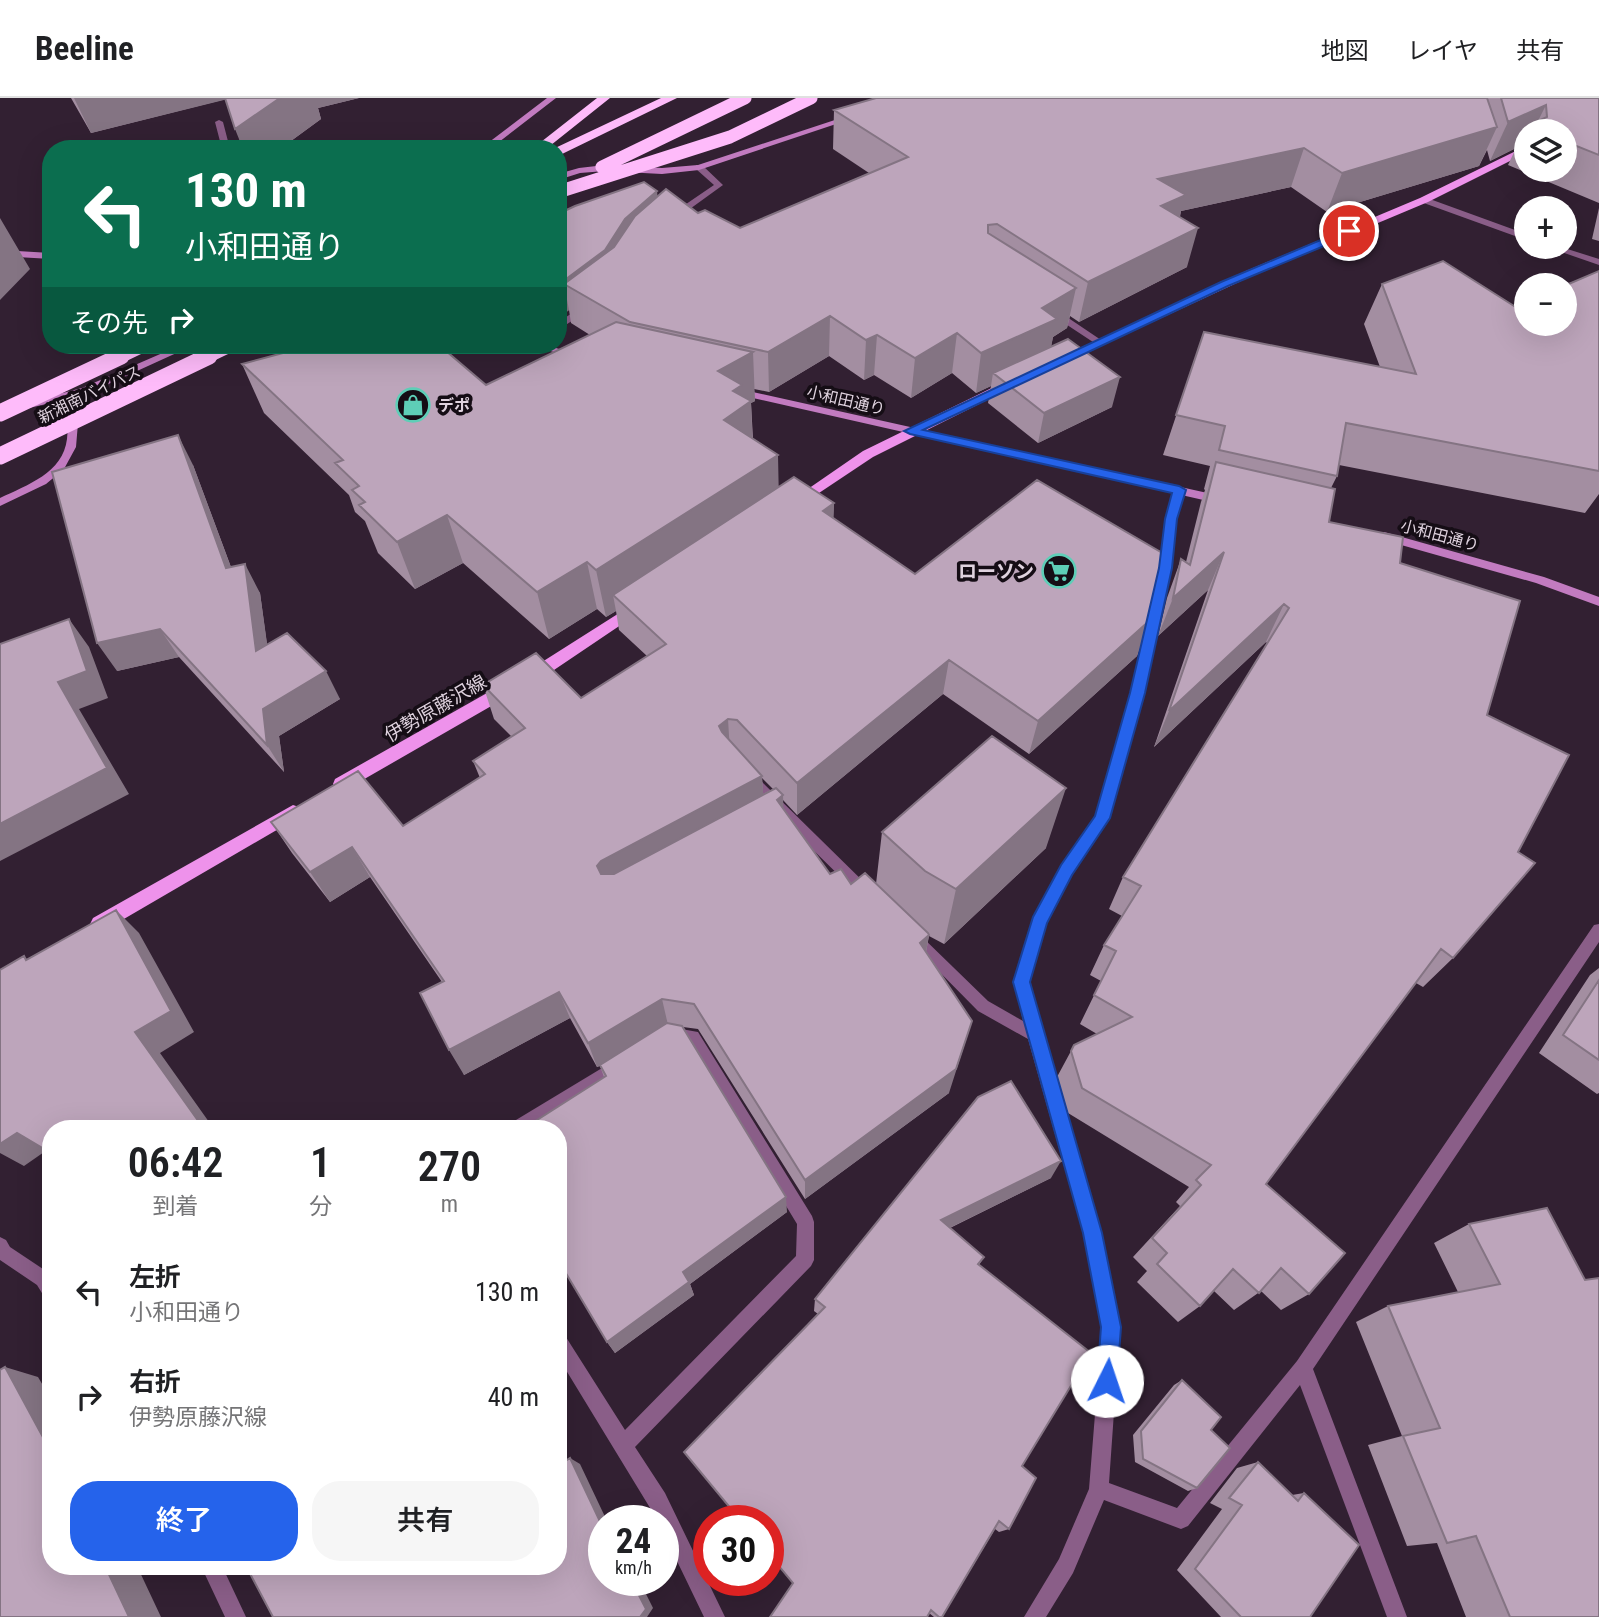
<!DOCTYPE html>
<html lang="ja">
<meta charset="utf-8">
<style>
:root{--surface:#fff;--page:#f6f6f6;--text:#202124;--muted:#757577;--line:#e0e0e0;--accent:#2563eb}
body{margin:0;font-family:"Roboto Condensed","Noto Sans JP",sans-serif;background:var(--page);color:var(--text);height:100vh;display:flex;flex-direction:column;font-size:26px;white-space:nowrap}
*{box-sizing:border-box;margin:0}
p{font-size:23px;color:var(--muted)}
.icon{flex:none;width:38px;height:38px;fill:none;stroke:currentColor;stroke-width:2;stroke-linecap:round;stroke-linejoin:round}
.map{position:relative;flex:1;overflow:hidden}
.side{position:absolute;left:42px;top:1022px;width:525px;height:455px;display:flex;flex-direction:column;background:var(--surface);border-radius:28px;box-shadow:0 7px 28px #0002}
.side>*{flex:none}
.guide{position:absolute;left:42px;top:42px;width:525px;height:214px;border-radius:28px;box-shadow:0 7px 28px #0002;background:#0b6e4f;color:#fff;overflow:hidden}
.controls{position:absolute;left:1514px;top:21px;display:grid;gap:14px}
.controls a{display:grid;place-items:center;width:63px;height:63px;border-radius:50%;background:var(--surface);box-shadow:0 7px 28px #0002;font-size:35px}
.speed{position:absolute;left:588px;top:1407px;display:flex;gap:14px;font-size:35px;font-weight:700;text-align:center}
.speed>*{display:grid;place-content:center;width:91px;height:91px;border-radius:50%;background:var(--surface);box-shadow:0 7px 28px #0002;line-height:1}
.speed small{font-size:18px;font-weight:400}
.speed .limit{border:10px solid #d22;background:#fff;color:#111}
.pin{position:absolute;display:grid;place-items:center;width:60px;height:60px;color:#fff;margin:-30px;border:4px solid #fff;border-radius:50%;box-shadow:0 2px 7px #0007}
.me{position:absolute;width:77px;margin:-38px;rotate:4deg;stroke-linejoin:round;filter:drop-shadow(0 0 5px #0008)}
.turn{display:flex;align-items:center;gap:24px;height:147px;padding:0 28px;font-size:32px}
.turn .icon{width:91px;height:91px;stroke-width:2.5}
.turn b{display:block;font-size:49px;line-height:60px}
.then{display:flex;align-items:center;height:66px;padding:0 28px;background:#0003;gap:14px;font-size:26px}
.eta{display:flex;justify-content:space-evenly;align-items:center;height:119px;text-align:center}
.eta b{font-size:42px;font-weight:600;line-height:49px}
.cta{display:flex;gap:14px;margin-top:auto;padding:14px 28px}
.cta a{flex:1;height:80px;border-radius:28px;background:var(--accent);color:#fff;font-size:28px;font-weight:600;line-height:80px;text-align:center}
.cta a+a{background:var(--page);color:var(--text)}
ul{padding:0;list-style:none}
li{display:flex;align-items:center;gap:21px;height:105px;padding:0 28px}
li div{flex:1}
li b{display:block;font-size:26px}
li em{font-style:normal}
header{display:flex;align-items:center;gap:42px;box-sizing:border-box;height:98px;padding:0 35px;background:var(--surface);border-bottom:2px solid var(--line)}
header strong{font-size:33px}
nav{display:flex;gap:38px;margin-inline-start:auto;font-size:24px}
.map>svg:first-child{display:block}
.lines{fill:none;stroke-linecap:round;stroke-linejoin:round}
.lane{fill:#8a5e88;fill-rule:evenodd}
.street{fill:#8a5e88;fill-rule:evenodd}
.secondary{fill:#c27bc0;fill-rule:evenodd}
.primary{fill:#ee92eb;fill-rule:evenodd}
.highway{fill:#febbfa;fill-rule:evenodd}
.highway-bridge-far1{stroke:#febbfa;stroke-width:13}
.highway-bridge{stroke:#febbfa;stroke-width:17}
.wall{fill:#a38ea1;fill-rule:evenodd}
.shaded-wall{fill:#847483}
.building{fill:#bda5bb;stroke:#847483;stroke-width:2}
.route{fill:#2563eb;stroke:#184099;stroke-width:2}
.labels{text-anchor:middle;stroke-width:7;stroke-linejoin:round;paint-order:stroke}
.far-street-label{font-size:16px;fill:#dfd2de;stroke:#150d15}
.far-poi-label{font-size:16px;font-weight:bold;fill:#dfd2de;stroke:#150d15;text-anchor:start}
.poi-label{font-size:19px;font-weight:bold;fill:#dfd2de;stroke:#150d15;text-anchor:end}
.street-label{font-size:19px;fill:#dfd2de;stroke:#150d15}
</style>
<header>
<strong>Beeline</strong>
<nav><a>地図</a><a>レイヤ</a><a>共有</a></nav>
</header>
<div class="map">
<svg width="1599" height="1519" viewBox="0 0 1599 1519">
<rect width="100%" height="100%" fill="#322032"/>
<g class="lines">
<path class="lane" d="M219,22L223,24L230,51H222L215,24Z
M696,67H702L723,87L676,121H670V117L714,87L696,71Z
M582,209L590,211L558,232V224Z
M1049,211H1055L1104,244L1096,246L1049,215Z"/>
<path class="street" d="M1421,100H1427L1526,136V142L1421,104Z
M1547,149H1561L1599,161V167Z
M1179,388L1185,392L1177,421L1171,470L1143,595L1110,720L1072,776L1046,825L1028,884L1042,937L1101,1135L1120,1229L1109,1385L1177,1410L1297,1263L1594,827L1599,826V844L1313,1271L1407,1519H1387L1300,1287L1188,1428L1181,1431L1104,1402L1073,1475L1046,1519H1024L1059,1461L1089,1391L1102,1229L1083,1135L1028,941L978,913L906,840L908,835L913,834L918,835L988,903L1023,923L1014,884L1034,820L1062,768L1097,718L1131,595L1159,470L1165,421L1173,392Z
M750,676L755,677L873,793L875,797L873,801L868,803L863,801L745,685L743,681L745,677Z
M670,929L698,934L812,1118L814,1124V1162L811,1168L635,1349L665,1395L725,1519H704L663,1434V1423H658L558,1259V1233L564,1236L625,1332L796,1158L797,1126L688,946L665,941L662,936L665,931Z
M617,961L623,963L625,968L623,973L532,1031H509L511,1025Z
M0,1139L6,1142L10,1149L49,1175L51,1203L45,1200L37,1187L0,1162Z
M201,1468H222L246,1519H225Z"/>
<path class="secondary" d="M547,0H556L490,51H480Z
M847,18L854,20L699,72L662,76L605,73L580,75L558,82V76L579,70L605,67L662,70L698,67Z
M0,152L51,155V161L0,158Z
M181,247H194L91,294L79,313L76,349L64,371L46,386L0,408V400C27,387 63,375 67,341C69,325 67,313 77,299L20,312L16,311V307L82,290Z
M528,247H545L581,257L576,260Z
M739,291L1221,398L1227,402L1221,406L735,296V292Z
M1384,434L1544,479L1599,499V508L1536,485L1380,441L1378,438Z"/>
<path class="primary" d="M1526,48V55L1428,104L1254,177L1064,265L1060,266L1054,262L1246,173L1420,100Z
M1010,281L1016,285L1015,288L873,359L801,407H791L789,404L863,353Z
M635,505L643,510L640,514L554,572L347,691H335L333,686L335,681L542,564Z
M293,707L299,709L302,714L299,719L105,832L99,834L93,832L90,826L93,820Z"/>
<path class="highway" d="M597,0H610L546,51H532Z
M661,0H677L562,56L558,57V51H553Z"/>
<path class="highway-bridge-far1" d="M602,69L745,0
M558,94L730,39L811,0
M118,260L145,247
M205,260L232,247"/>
<path class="highway-bridge" d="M0,315L121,258
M0,358L209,258"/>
</g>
<path class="wall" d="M71,0H359L318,10L321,21L280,51H243L226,1L91,35Z
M876,0H1599V105L1508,67L1516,50L1490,63L1487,52L1479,68L1327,114L1291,89L1181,113L1180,119L1187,169L1079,224L1070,218L1067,230L1053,239L1051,248L1112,309L1038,345L988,305L991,288L976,295L952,275L911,300L874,277L864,282L829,258L769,294L754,291L755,303L751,305L753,341L779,389L834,405L833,420L915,476L1149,523L1137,558L1029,656L943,596L797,717L783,702V711L830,776L851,786H876L882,734L1046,750L944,846L929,838L926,854L949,995L805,1101L698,931L683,929L787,1114L690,1186L694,1197L615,1255L607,1244L604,979L600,968L597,969L570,920L464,977L442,884L370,779L330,804L292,755L271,724L403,728L480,680L473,663L512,639L494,621L483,587L581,600L647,558L619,532L616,513L606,519L597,511L549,541L463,465L415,491L378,455L365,423L355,414L349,397L264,315L242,266L486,287L590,237L571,225L569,212L560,219L558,217V116L657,93V98L698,115L740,130L869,75L833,51L834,12ZM1526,33H1564V72H1526ZM762,680L773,691L763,696Z
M1599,110V143L1592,141Z
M1599,173V396L1585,415L1339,367L1337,378L1331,390L1329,424L1400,465L1487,617L1453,860L1423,889L1416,885L1266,1086L1309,1196L1281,1212L1261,1193L1234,1212L1214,1193L1200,1208L1178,1224L1137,1184L1147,1173L1133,1159L1180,1108L1176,1104L1189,1089L1068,1015L1057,979L1071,953L1097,936L1080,926L1101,883L1090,877L1104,847L1122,818L1109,811L1123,779L1267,545L1266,544L1154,649L1208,492L1158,538L1167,500L1181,461L1186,464L1201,404L1205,392L1204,391L1210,368L1163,357L1204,234L1380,269L1364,226L1382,186L1514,208Z
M193,367L231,469L260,495L267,547L340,601L279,638L284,674L179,559L117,573Z
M1599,870V995L1597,996L1539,955L1590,877Z
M978,999L1051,1080L950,1130L984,1159L979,1167L1022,1368L1009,1431L999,1434L995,1431L942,1519H934L929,1515L793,1485L818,1216L814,1213L815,1201Z
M1547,1110L1599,1519H1466L1437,1445L1407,1448L1368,1347L1402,1338L1356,1224L1388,1208L1458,1194L1434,1145L1469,1126Z
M1182,1282L1211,1332L1197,1390L1188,1393L1135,1364L1133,1337L1174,1287Z
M1258,1364L1292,1397L1304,1395L1310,1519H1221L1177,1472L1222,1411L1210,1405L1237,1370Z"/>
<path class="shaded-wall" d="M74,0H228V1L91,35Z
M280,0H359L318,10L321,21L280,51H243L235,31Z
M1546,7L1534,31L1527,28L1516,50L1490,63L1508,24Z
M1497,29L1479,68L1327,114L1342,75Z
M1304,50L1291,89L1181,113L1175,136L1150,148L1158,81Z
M657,93L660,123L564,186L569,212L560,219L558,207V187L625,121Z
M0,120L30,171L0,202Z
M1198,130L1187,169L1079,224L1088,184Z
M1076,190L1067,230L1053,239L1049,261L993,275L991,288L976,295L981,255L1042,210Z
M830,218L829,258L769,294L768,254Z
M957,235L952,275L911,300L915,260Z
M877,237L874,277L864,282L866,242Z
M753,254L755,303L751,305L753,352L727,371L718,273Z
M1120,279L1112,309L1038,345L1044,315Z
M178,337L193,367L242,499L226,470Z
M778,357L779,405L613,497L616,513L606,519L596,472Z
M834,405L833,441L823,413Z
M447,417L463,465L415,491L397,444Z
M1224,454L1208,492L1158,538L1173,500Z
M587,464L597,511L549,541L537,494Z
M245,466L260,495L272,581L256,553Z
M1284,506L1266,544L1154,649L1169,613Z
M69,521L89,549L108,600L79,611L129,696L0,763V726L58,584Z
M1149,523L1137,558L1029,656L1038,623Z
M160,531L179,559L117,573L97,545Z
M949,562L943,596L797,717V685Z
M326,573L340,601L279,638L284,674L267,647L263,611Z
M728,621L730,654L719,628Z
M762,678L764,709L606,798L597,768L601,763Z
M1066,690L1046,750L944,846L956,791Z
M783,697L784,728L777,702Z
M352,749L370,779L330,804L310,774Z
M116,812L139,835L194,934L160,955L214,1031H204L135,934Z
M929,837L924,865L920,845Z
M559,894L570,920L464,977L449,952Z
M662,901L668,927L597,969L588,945Z
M972,923L949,995L805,1101V1082Z
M17,1035L47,1052L24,1068L0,1055V1046Z
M1061,1063L1051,1080L935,1137L941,1122Z
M786,1099L787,1114L690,1186L694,1197L615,1255L607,1244L683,1174Z
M5,1269L38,1279L51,1301V1354Z
M570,1360L580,1366L607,1423H604V1432Z
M105,1468H137L161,1519H129Z
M631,1482H639L653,1510L647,1519H640Z"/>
<path class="building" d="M225,0H280L235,31Z
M876,0H1487L1497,29L1342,75L1304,50L1158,81L1186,97L1161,108L1198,130L1088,184L997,126L988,127V135L1076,190L1042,210L1057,221L981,255L957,235L915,260L877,237L866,242L830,218L768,254L630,224L564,186L614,149L635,118L666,91L698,115L705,112L740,130L908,59L834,12Z
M1501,0H1599V57L1564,43V33H1540L1527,28L1547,19L1546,7L1508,24Z
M644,84L657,93L625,121L605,152L558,187V116L575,108Z
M1443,163L1514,208L1526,203V226H1564V188L1599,173V373L1346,325L1337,378L1219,352L1225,328L1176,317L1204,234L1416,276L1382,186Z
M616,224L753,254L718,273L742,287L733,293L751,303L724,322L778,357L596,472L587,464L537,494L447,417L397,444L359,407L365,404L352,392L359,388L335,365L343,362L242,266L313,247H439L486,287Z
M1068,241L1120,279L1044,315L993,275Z
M178,337L226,470L245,466L256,553L287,535L326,573L263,611L267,647L160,531L97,545L52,374Z
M1216,364L1335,391L1329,424L1403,439L1400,465L1520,503L1487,617L1569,657L1518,754L1535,765L1453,860L1441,851L1266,1086L1345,1155L1309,1196L1281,1170L1259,1195L1233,1171L1200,1208L1157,1166L1167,1155L1152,1140L1201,1087L1196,1082L1211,1067L1082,990L1071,953L1074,947L1132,919L1094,897L1116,853L1104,847L1141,788L1123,779L1289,510L1284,506L1169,613L1224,454L1173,500L1181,461L1190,467Z
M794,379L834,405L823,413L915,476L1037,382L1164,456L1149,523L1038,623L949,562L797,685L737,622L728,621L719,628L722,634L762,678L601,763L597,768L601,776H614L776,690L783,697L777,702L830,776L841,771L851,786L865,775L928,835L929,837L920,845L972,923L956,971L805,1082L694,906L662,901L588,945L559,894L449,952L420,895L444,883L352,749L310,774L271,724L358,673L403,728L485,676L473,663L525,630L483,587L536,555L581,600L666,546L613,497Z
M69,521L87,573L58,584L107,670L0,726V546Z
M992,638L1066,690L956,791L925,773L882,734Z
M116,812L171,913L135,934L204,1031H51V1055L17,1035L0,1046V872L24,858L26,862Z
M1599,882V962L1563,937Z
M667,925L682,928L786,1099L683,1174L689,1184L607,1244L558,1162V1031H523L606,978L600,967Z
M1011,983L1061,1063L941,1122L984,1159L978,1166L1091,1255L1022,1368L1036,1380L1009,1431L999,1423L942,1519H939L931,1512L927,1519H770L793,1485L768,1455V1423H741L684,1354L825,1209L815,1201L978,999Z
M1547,1110L1585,1182L1599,1180V1519H1510L1476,1438L1447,1445L1403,1338L1440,1330L1388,1208L1500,1186L1469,1126Z
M5,1269L51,1354V1468H105L129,1519H0V1272Z
M1182,1282L1221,1319L1211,1332L1230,1350L1197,1390L1143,1361L1141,1333Z
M570,1360L604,1432V1482H631L646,1511L640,1519H273L246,1468H558V1368Z
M1258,1364L1298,1403L1304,1395L1359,1447L1310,1519H1241L1195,1471L1242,1407L1229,1400Z"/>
<path class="route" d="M1349,130L1354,133L1353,136L1228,188L923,332L1179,388L1186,392L1177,421L1172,470L1145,595L1110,720L1072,777L1047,825L1030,884L1102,1135L1121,1229L1117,1283L1114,1290L1107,1293L1100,1290L1097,1283L1101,1229L1083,1135L1013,884L1033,819L1061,767L1095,718L1130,595L1159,470L1165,421L1172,395L910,336L904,333L1221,184Z"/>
<defs>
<symbol id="shop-ring" viewBox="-11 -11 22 22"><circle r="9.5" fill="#150d15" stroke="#5eceb7" stroke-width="1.5"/><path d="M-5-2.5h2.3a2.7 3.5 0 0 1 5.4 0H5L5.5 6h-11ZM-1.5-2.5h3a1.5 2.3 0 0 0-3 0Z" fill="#5eceb7"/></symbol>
<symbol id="supermarket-ring" viewBox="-11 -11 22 22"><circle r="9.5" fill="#150d15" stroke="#5eceb7" stroke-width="1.5"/><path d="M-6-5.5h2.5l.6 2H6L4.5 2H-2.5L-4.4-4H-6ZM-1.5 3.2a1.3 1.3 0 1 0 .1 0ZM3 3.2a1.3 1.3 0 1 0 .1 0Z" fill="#5eceb7"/></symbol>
</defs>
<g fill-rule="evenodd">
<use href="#shop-ring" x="394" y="288" width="38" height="38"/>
<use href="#supermarket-ring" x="1040" y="454" width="38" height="38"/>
</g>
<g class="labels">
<g class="far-street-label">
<text transform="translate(89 296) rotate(-26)" y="6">新湘南バイパス</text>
<text transform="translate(846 302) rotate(13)" y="6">小和田通り</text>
<text transform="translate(1440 437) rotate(15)" y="6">小和田通り</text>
</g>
<g class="far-poi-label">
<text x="438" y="313">デポ</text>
</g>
<g class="poi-label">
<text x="1034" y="480">ローソン</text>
</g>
<g class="street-label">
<text transform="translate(435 610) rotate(-30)" y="7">伊勢原藤沢線</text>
</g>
</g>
</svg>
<div class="controls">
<a><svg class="icon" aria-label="layers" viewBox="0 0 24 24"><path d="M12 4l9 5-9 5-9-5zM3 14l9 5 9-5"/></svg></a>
<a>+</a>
<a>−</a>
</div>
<div class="speed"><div>24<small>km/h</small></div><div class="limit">30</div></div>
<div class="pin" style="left:1349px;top:133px;background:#d93025"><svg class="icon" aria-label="arrive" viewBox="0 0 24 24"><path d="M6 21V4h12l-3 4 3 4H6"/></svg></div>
<svg class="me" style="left:1107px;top:1283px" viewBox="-20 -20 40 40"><circle r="19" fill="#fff"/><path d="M0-13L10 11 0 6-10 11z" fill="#2563eb"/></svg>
<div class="guide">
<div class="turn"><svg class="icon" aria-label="left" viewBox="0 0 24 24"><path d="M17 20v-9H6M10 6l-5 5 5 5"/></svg><div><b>130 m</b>小和田通り</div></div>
<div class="then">その先<svg class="icon" aria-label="right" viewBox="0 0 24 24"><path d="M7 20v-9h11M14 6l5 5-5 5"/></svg></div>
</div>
<section class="side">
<div class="eta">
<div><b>06:42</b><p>到着</p></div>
<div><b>1</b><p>分</p></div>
<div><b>270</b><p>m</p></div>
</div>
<ul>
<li><svg class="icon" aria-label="left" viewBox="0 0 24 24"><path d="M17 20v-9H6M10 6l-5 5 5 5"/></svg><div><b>左折</b><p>小和田通り</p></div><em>130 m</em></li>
<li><svg class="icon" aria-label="right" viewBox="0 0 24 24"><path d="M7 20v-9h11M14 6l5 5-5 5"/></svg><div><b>右折</b><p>伊勢原藤沢線</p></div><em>40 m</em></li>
</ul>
<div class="cta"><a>終了</a><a>共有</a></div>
</section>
</div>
